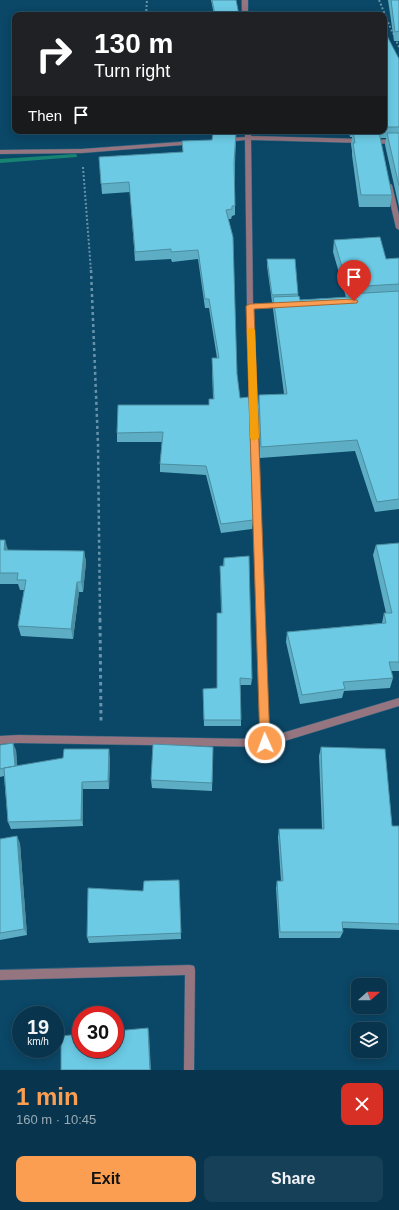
<!DOCTYPE html>
<meta charset="utf-8">
<style>
:root{--surface:#08354d;--page:#164057;--text:#f1f3f6;--muted:#98abb6;--line:#295065;--accent:#fb9e51}
body{margin:0;font-family:Arial,sans-serif;background:var(--page);color:var(--text);height:100vh;display:flex;flex-direction:column;font-size:15px;white-space:nowrap}
*{box-sizing:border-box;margin:0}
p{font-size:13px;color:var(--muted)}
.icon{flex:none;width:22px;height:22px;fill:none;stroke:currentColor;stroke-width:2;stroke-linecap:round;stroke-linejoin:round}
.map{position:relative;height:1070px;overflow:hidden}
.drawer{display:flex;flex-direction:column;background:var(--surface);flex:1}
.drawer>*{flex:none}
.banner{position:absolute;left:12px;top:12px;width:375px;height:122px;border-radius:8px;box-shadow:0 2px 10px #0003,0 0 0 1px var(--line);background:#202124;color:#fff;overflow:hidden}
.needle{width:26px;rotate:69deg}
.fabs{position:absolute;left:351px;top:978px;display:grid;gap:8px}
.fabs a{display:grid;place-items:center;width:36px;height:36px;border-radius:8px;background:var(--surface);box-shadow:0 2px 10px #0003,0 0 0 1px var(--line);font-size:20px}
.speed{position:absolute;left:12px;top:1006px;display:flex;gap:8px;font-size:20px;font-weight:700;text-align:center}
.speed>*{display:grid;place-content:center;width:52px;height:52px;border-radius:50%;background:var(--surface);box-shadow:0 2px 10px #0003,0 0 0 1px var(--line);line-height:1}
.speed small{font-size:10px;font-weight:400}
.speed .limit{border:6px solid #d22;background:#fff;color:#111}
.pin{position:absolute;display:grid;place-items:center;width:34px;height:34px;color:#fff;margin:-41px -17px;border-radius:50% 50% 50% 0;rotate:-45deg;box-shadow:0 0 4px #0007}
.pin .icon{rotate:45deg}
.me{position:absolute;width:44px;margin:-22px;rotate:358deg;stroke-linejoin:round;filter:drop-shadow(0 0 3px #0008)}
.turn{display:flex;align-items:center;gap:14px;height:84px;padding:0 16px;font-size:18px}
.turn .icon{width:52px;height:52px;stroke-width:2.5}
.turn b{display:block;font-size:28px;line-height:34px}
.then{display:flex;align-items:center;height:38px;padding:0 16px;background:#0003;gap:8px;font-size:15px}
.round{display:grid;place-items:center;flex:none;width:42px;height:42px;border-radius:8px;background:var(--page)}
.overview{display:flex;align-items:center;justify-content:space-between;height:68px;padding:0 16px}
h1{font-size:24px;font-weight:700;line-height:30px;color:var(--accent)}
.action{display:flex;gap:8px;margin-top:auto;padding:8px 16px}
.action a{flex:1;height:46px;border-radius:8px;background:var(--accent);color:#111;font-size:16px;font-weight:700;line-height:46px;text-align:center}
.action a+a{background:var(--page);color:var(--text)}
.map>svg:first-child{display:block}
.lines{fill:none;stroke-linecap:round;stroke-linejoin:round}
.stream{fill:#178472;fill-rule:evenodd}
.minor-casing{stroke:#306582;stroke-width:1}
.path-far2{stroke:#6993ab;stroke-width:2;stroke-dasharray:2 2;stroke-linecap:butt}
.path-far1{stroke:#6993ab;stroke-width:2.5;stroke-dasharray:3 3;stroke-linecap:butt}
.path{stroke:#6993ab;stroke-width:3;stroke-dasharray:3.5 3.5;stroke-linecap:butt}
.minor{fill:#95757f;fill-rule:evenodd}
.wall{fill:#5daec4}
.shaded-wall{fill:#4c8da0}
.building{fill:#6ccae4;stroke:#4c8da0}
.route{fill:#fb9e51;stroke:#a36735}
.slow{fill:#f59e0b}
</style>
<div class="map">
<svg width="399" height="1070" viewBox="0 0 399 1070">
<rect width="100%" height="100%" fill="#0b4767"/>
<g class="lines">
<path class="stream" d="M75,154L77,155V157L0,163V159Z"/>
<defs>
<path id="minor" d="M242,0H248V15H242Z
M245,131H251V136L399,140V144L251,140L253,304L283,303L286,305L283,307L253,308L269,737L399,698V706L265,747L18,743L0,744V736L18,735L260,739L247,306L245,140L226,142L223,140L226,138L245,137Z
M193,141L196,143L195,144L82,153L0,154V150L82,149Z
M389,183L392,185L399,215V230L396,228L386,185Z
M190,965L194,966L195,970L194,1070H184L185,975L0,980V970Z"/>
</defs>
<use href="#minor" class="minor-casing"/>
<path class="path-far2" d="M379,0L393,34
M146,15L147,0
M395,38L399,47
M83,167L91,271"/>
<path class="path-far1" d="M91,270L98,444L100,620"/>
<path class="path" d="M100,619L101,722"/>
<use href="#minor" class="minor"/>
</g>
<path class="wall" d="M211,0H236L239,15H214Z
M388,0H399V41H394Z
M384,30L399,59V207L385,145L386,138H380L392,195L390,207H359L352,155V151L351,144L352,137H350L349,131H384Z
M213,131H236L235,165V215L232,216L231,219H228L237,374L253,520L252,529L221,533L206,475L160,472V464L162,442H117V433L209,405V399H213L212,367V358H217L209,308H205L198,259L172,262L171,259L135,261L130,192L102,194L99,157L183,152L182,141L212,140Z
M334,240L386,259L399,258V509L375,512L355,451L260,458L258,406L259,395L284,394L273,309V302H272L267,266V259L298,294V296L300,300L346,297L333,252Z
M0,540L8,550L84,551L86,562L83,592H79L73,639L21,636L18,626L24,590H20L18,584H0Z
M399,543V671H391L393,678L390,688L344,691L342,698L300,704L286,642L287,632L382,623L384,613H386L373,555L376,545Z
M224,558L252,679L251,685H240L241,720V726H204L203,689L217,688L221,613L220,566H223Z
M0,745L16,750L17,766L110,757L109,789H83V826L11,829L8,822L4,776L0,777Z
M213,747L212,791L152,788L151,780Z
M321,747L392,826H399V930L342,928L343,932L340,938H279L276,888L277,881H281L278,837L279,829H322L319,756Z
M17,836L20,844L27,935L0,940V839Z
M179,880L181,939L89,943L87,937L143,891Z"/>
<path class="shaded-wall" d="M5,540L8,550H4Z
M84,551L86,562L83,592L81,582Z
M77,582L79,592L73,639L71,629Z
M13,743L16,750L18,774L15,766Z
M109,749L110,757L109,789L108,781Z
M82,782L83,789V826L81,820Z
M17,836L20,844L27,935L24,929Z
M148,1028L149,1032L151,1070H150Z"/>
<path class="building" d="M212,0H236L239,15H215Z
M391,0H399V31L395,32Z
M384,30L399,59V127H384Z
M353,132H379L392,195H361L353,143H355Z
M236,133L234,163L235,206H232V209L226,210L233,237L237,374L240,398L249,397L253,520L221,524L206,466L160,464L163,432L117,433L118,405H209V399H214L212,358H219L209,299H205L198,250L171,252V249L135,252L129,182L101,184L99,157L183,152L182,141L212,140L213,134Z
M387,133H399V186Z
M380,237L386,259L399,258V284L348,287L334,240Z
M267,259H295L298,294L272,295Z
M399,291V499L377,502L357,440L261,447L259,395L287,394L273,297L299,296L300,300L351,297L350,294Z
M0,540H5L4,550L84,551L81,582H77L71,629L18,626L26,580H17L18,573H0Z
M399,543V662H389L393,678L343,682L345,689L302,695L287,632L386,623L384,613H392L376,545Z
M249,556L252,679L240,678L241,720H204L203,689L217,688V613H222L220,566H224V558Z
M13,743L15,766L4,768L63,758L64,749H109L108,781L82,782L81,820L8,822L4,768L0,769V745Z
M153,744L213,747L212,783L151,780Z
M321,747L385,749L392,826H399V924L342,922L343,932H280L277,881H283L279,829H324Z
M17,836L24,929L0,933V839Z
M179,880L181,933L87,937L88,888L143,891L144,881Z
M148,1028L150,1070H61V1036L81,1034V1049H115V1031Z"/>
<path class="route" d="M354,299L358,301L357,303L254,309L270,743L269,746L265,748L262,746L260,743L246,306L250,304Z"/>
<path class="slow" d="M251,327L255,330L259,438L254,441L250,438L247,330Z"/>
</svg>
<div class="fabs">
<a><svg class="needle" viewBox="-14 -14 28 28"><path d="M0-13l5 13h-10z" fill="#e53935"/><path d="M0 13l5-13h-10z" fill="#98abb6"/></svg></a>
<a><svg class="icon" aria-label="layers" viewBox="0 0 24 24"><path d="M12 4l9 5-9 5-9-5zM3 14l9 5 9-5"/></svg></a>
</div>
<div class="speed"><div>19<small>km/h</small></div><div class="limit">30</div></div>
<div class="pin" style="left:354px;top:301px;background:#d93025"><svg class="icon" aria-label="arrive" viewBox="0 0 24 24"><path d="M6 21V4h12l-3 4 3 4H6"/></svg></div>
<svg class="me" style="left:265px;top:743px" viewBox="-20 -20 40 40"><circle r="17" fill="#fb9e51" stroke="#fff" stroke-width="3"/><path d="M0-11L8 9 0 5-8 9z" fill="#fff"/></svg>
<div class="banner">
<div class="turn"><svg class="icon" aria-label="right" viewBox="0 0 24 24"><path d="M7 20v-9h11M14 6l5 5-5 5"/></svg><div><b>130 m</b>Turn right</div></div>
<div class="then">Then<svg class="icon" aria-label="arrive" viewBox="0 0 24 24"><path d="M6 21V4h12l-3 4 3 4H6"/></svg></div>
</div>
</div>
<section class="drawer">
<div class="overview"><div><h1>1 min</h1><p>160 m · 10:45</p></div><a class="round" style="background:#d93025;color:#fff"><svg class="icon" aria-label="close" viewBox="0 0 24 24"><path d="M6 6l12 12M18 6L6 18"/></svg></a></div>
<div class="action"><a>Exit</a><a>Share</a></div>
</section>
